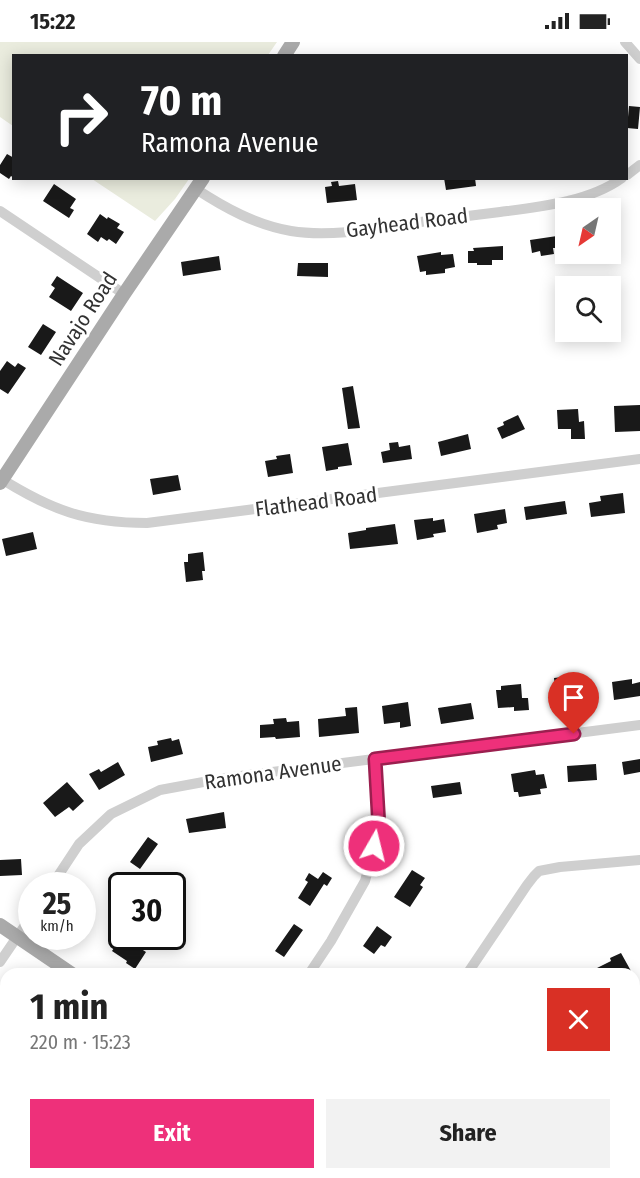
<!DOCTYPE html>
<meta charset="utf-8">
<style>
:root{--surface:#fff;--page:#f2f2f2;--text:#222;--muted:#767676;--accent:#ee307a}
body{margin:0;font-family:"Fira Sans Condensed",sans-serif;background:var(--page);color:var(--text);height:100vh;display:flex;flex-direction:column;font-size:22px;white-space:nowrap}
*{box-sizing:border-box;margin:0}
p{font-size:20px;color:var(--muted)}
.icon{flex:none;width:33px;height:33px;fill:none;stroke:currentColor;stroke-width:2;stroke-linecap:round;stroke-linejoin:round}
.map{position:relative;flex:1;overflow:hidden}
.details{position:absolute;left:0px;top:926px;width:640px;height:212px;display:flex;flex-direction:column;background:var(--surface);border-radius:18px 18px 0 0;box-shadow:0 3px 15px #0003}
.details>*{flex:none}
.top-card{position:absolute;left:12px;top:12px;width:616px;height:126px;border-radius:0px;box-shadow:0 3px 15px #0003;background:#202124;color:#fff;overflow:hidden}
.needle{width:39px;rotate:214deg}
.controls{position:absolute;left:555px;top:156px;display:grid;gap:12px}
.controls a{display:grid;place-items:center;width:66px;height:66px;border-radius:0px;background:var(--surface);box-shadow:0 3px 15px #0003;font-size:30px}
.speed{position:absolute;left:18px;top:830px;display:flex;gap:12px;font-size:30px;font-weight:700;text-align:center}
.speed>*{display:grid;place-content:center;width:78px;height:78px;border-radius:50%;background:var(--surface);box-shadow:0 3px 15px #0003;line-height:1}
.speed small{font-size:15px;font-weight:400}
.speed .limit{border:3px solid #111;border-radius:9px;background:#fff;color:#111}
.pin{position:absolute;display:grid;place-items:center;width:51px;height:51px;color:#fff;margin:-62px -26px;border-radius:50% 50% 50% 0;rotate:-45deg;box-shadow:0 0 6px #0007}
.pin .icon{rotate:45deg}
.me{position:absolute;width:66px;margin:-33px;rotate:8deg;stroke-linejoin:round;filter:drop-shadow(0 0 4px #0008)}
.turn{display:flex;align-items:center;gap:21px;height:126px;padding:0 30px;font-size:27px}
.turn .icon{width:78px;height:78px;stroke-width:2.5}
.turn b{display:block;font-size:42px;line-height:51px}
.round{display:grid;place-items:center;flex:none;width:63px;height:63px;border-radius:0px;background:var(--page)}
.summary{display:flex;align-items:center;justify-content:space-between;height:102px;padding:0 30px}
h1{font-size:36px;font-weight:700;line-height:45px}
.primary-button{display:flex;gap:12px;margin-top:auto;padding:12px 30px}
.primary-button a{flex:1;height:69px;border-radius:0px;background:var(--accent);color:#fff;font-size:24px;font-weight:700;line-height:69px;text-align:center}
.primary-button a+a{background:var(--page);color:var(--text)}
.status{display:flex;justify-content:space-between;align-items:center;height:42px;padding:0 30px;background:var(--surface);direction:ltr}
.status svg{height:16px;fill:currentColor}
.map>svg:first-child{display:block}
.green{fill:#eaecde}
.building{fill:#191919}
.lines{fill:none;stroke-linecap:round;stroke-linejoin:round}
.minor{stroke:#cfcfcf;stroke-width:10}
.major{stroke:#aaa;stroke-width:14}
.route-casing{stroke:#9b1f4f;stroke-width:15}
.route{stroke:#ee307a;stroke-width:10}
.labels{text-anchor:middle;stroke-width:6;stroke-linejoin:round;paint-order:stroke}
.street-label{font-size:21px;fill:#323232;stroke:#fff}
</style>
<div class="status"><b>15:22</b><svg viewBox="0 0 49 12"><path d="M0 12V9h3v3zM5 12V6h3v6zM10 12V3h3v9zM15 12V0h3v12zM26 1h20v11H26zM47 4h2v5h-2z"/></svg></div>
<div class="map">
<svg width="640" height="1136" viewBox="0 0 640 1136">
<rect width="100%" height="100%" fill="#fff"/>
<path class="green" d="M0,0H277L268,13L14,14L13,84L0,75Z
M92,137H189L175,157L155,179Z"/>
<path class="building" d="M629,64L640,65L638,87L627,86Z
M7,112L14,116V136L11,134L9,137L0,131V123Z
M444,136H475L476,144L446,148Z
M338,139L339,144L355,142L357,158L327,161L325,145L332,144L331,140Z
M54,142L76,157L70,166L74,168L69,176L43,159Z
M100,172L107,177L108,175L120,182L117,186L124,190L116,202L109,197L107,199L101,195L98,200L87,192Z
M557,194L558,206H553L554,212L541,214L540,209L532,211L530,198Z
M503,204V218H492V223H477V221H468V209H474L473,206Z
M441,210V213L453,212L455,225L445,227V231L426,233V229L420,230L417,214Z
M219,214L221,228L183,234L181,220Z
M298,221H328V235L297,234Z
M57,234L83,251L71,269L49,255L55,246L51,243Z
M43,282L56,290L41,313L28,305Z
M7,319L15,325L18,321L26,326L8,352L0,347V329Z
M353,344L360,386L348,387L342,346Z
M640,363V389L615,390L614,364Z
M578,367L579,380L584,379L585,397H571V387H558L557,368Z
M518,373L525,387L502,397L497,386L504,383L503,380Z
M468,392L471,407L441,414L438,400Z
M398,400L399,405L410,403L412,417L383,421L381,410L390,408L389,401Z
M348,401L352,423L338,425V427L326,429L322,405Z
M290,412L293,431L268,435L265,419L277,417L276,414Z
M178,433L181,448L153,453L150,437Z
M623,451L625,471L591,475L589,461L601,459L600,454Z
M565,459L567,472L526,478L524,465Z
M505,467L507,481L497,483L498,487L477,491L474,472Z
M433,476V479L444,477L446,490L433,492L434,495L417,498L414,478Z
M395,482L398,502L350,507L348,491L366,488V486Z
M33,490L37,507L6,514L2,497Z
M203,510L205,529H202L203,538L186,540L184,520H188V512Z
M580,633L582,650H587L588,662L573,663V658L557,659L554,636Z
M632,637V642L640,640V654L614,658L612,640Z
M521,642L522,656H528L529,668L514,669V665L498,666L496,648H501V644Z
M408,660L411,684L400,686V680L384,682L382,664Z
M471,661L474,677L441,682L438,666Z
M357,665L359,691L319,695L318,677L346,674L345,666Z
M286,676L287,680L299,679L300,695L276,697L275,695L260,696V683L274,682L273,677Z
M171,696L172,699L179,697L183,712L151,720L148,705L158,703L157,699Z
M640,717V730L624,733L622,720Z
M118,720L125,733L99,748L89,732L99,727L101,730Z
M596,722L597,738L568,740L567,724Z
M535,728L536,733L544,732L547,746L540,747L541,752L519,755L518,750H514L511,732Z
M67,740L84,759L73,769L69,765L55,775L43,761Z
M460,740L462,752L433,756L431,744Z
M224,770L226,786L189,791L186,777Z
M148,795L158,802L140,827L130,820Z
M21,817L22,833L0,834V818Z
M412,828L425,836L420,843L423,845L410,865L394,855Z
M323,830L332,836L327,844L324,842L310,864L298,856L308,840L305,838L309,831L318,837Z
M294,882L303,888L284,915L275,909Z
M377,884L392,895L385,905L381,903L374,912L363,904Z
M120,897L127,902L129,899L146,910L135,927L126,921L127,919L112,909Z
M621,911L631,929L626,932H600L597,926L611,919L610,916Z"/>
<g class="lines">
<path class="minor" d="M625,0L640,17
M627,133L640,123
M196,147C225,166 256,183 291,189C334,196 384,185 427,179C452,176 476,173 500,170C539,165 589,160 622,136
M0,169L124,252
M0,436C51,468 86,481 147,481L640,417
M52,843L79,802L111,772L160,748L225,736L640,683
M0,920L32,873
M309,932L331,899L365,839L379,786L375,717
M467,932L527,843L534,834L539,829L560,825L640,818
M634,963L640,960
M10,1136L14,1131
M174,1136L178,1131
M331,1136L334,1131
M491,1136L494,1131"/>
<path class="major" d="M284,14L293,0
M0,441L124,252L203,136
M0,883L72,932
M372,1131L380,1136"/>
</g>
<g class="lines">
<defs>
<path id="route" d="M374,804L379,786L375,717L574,692"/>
</defs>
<use href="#route" class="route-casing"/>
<use href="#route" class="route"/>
</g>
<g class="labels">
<g class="street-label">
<text transform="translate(407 181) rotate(-7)" y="7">Gayhead Road</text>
<text transform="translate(83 277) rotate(-57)" y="7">Navajo Road</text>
<text transform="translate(316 460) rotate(-7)" y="7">Flathead Road</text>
<text transform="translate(273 731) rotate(-8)" y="7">Ramona Avenue</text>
</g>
</g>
</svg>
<div class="controls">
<a><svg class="needle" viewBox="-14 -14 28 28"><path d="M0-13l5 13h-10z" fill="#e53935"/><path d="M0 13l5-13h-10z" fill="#767676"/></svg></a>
<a><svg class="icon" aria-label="search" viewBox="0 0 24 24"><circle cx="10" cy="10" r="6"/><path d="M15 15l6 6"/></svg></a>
</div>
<div class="speed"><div>25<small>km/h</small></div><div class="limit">30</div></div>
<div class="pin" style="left:574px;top:692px;background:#d93025"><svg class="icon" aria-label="arrive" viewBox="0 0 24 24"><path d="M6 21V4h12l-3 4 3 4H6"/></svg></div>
<svg class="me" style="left:374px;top:804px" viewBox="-20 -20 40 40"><circle r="17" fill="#ee307a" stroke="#fff" stroke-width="3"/><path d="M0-11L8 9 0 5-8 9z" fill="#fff"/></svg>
<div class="top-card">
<div class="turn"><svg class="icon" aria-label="right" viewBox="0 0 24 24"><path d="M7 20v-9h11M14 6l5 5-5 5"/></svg><div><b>70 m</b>Ramona Avenue</div></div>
</div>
<section class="details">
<div class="summary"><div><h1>1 min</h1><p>220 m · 15:23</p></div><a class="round" style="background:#d93025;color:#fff"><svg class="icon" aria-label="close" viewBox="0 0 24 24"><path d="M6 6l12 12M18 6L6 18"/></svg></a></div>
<div class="primary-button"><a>Exit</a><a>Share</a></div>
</section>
</div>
